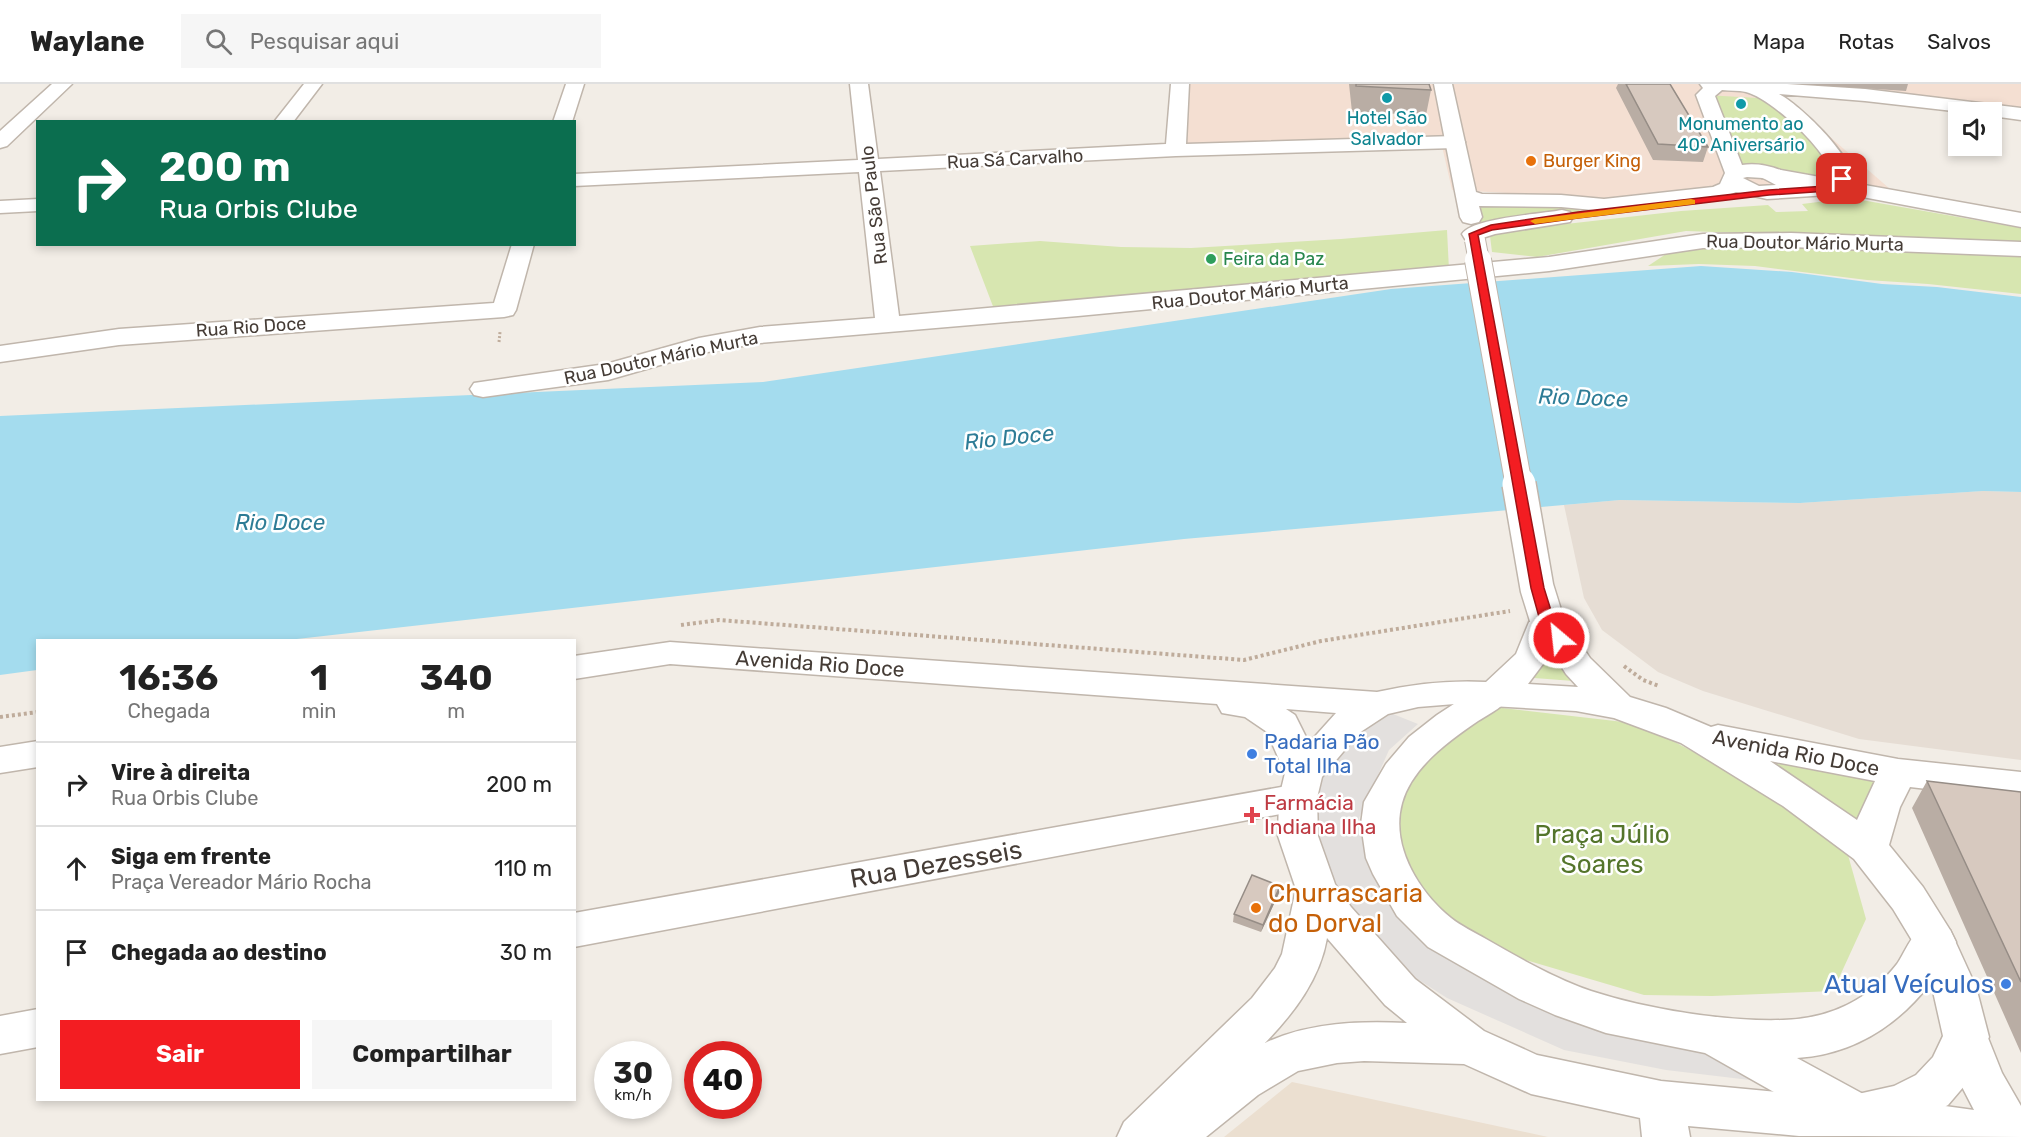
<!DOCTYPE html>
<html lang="pt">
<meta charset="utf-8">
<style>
:root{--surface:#fff;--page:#f6f6f6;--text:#222;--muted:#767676;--line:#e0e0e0;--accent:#f31d22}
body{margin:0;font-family:Rubik,sans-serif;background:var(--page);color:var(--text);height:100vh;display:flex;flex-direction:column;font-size:22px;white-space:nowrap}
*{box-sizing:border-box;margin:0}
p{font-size:20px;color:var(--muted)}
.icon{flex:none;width:33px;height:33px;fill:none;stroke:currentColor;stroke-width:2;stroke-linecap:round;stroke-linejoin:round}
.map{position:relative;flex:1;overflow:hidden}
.details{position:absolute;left:36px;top:555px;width:540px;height:462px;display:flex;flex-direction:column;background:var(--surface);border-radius:0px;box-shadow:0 3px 9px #0003}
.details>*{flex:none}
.top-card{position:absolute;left:36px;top:36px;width:540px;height:126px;border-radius:0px;box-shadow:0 3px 9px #0003;background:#0b6e4f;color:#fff;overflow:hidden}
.fabs{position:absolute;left:1948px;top:18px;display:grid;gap:12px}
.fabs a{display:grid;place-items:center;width:54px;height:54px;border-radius:0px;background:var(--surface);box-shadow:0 3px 9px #0003;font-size:30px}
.speed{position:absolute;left:594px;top:957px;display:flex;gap:12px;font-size:30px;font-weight:700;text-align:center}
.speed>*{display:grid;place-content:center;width:78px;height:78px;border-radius:50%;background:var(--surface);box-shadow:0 3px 9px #0003;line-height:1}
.speed small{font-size:15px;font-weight:400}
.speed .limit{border:9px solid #d22;background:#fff;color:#111}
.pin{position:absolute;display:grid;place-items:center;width:51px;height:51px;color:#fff;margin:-26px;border-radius:12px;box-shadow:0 3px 9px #0006}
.me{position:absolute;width:66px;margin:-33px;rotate:332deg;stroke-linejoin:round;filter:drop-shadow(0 0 4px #0008)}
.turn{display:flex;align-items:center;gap:21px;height:126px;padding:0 24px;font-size:27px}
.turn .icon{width:78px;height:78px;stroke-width:2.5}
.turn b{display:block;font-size:42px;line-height:51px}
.eta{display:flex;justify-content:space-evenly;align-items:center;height:102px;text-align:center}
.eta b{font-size:36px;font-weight:700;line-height:42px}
.action{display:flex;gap:12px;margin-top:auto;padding:12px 24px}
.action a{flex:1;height:69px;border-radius:0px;background:var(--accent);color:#fff;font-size:24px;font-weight:700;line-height:69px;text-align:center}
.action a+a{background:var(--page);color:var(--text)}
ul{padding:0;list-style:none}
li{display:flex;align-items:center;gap:18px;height:84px;padding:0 24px;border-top:2px solid var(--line)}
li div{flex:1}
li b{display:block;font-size:22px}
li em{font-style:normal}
header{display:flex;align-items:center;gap:36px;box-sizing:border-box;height:84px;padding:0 30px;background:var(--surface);border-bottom:2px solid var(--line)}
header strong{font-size:28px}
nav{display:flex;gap:33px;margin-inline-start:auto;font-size:21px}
.search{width:420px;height:54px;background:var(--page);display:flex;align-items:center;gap:15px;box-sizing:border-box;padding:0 21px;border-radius:0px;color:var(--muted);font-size:22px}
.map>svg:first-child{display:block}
.residential{fill:#e6ddd4}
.commercial{fill:#f4dfd2}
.education{fill:#ebdfd0}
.green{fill:#d7e6b0}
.parking{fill:#e3e0de}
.water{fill:#a4dcee}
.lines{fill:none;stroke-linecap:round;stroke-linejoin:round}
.minor-casing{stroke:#c0b6ac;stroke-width:3}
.tertiary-casing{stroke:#c0b6ac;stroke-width:3}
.path-far1{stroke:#bfac9b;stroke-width:3;stroke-dasharray:2 2;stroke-linecap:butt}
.path{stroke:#bfac9b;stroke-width:4;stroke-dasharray:3 3;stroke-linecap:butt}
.minor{fill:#fff;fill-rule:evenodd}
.tertiary{fill:#fff;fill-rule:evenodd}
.tertiary-bridge-far2-casing{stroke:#c0b6ac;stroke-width:22;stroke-linecap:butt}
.tertiary-bridge-far1-casing{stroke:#c0b6ac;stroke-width:28;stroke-linecap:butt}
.tertiary-bridge-casing{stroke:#c0b6ac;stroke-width:36;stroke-linecap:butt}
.tertiary-bridge-far2{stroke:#fff;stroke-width:20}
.tertiary-bridge-far1{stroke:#fff;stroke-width:26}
.tertiary-bridge{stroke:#fff;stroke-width:33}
.wall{fill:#b9ada4}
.shaded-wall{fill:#968d86}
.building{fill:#d7c9bf;stroke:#968d86;stroke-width:1.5}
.route{fill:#f31d22;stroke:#9e1316;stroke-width:1.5}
.slow{fill:#f59e0b}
.culture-dot{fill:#0f9aa8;stroke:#fff;stroke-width:2}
.food-dot{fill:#e8710a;stroke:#fff;stroke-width:2}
.leisure-dot{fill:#2e9e5b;stroke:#fff;stroke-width:2}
.shop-dot{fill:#3f7fe0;stroke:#fff;stroke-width:2}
.health-dot{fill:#e0444e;stroke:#fff;stroke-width:2}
.labels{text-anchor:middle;stroke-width:5;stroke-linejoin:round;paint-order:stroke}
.far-culture-label{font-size:18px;fill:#0d838f;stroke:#fff}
.far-street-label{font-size:18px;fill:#453c36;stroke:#fff}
.far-food-label{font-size:18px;fill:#c56008;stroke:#fff;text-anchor:start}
.far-leisure-label{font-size:18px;fill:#27864d;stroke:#fff;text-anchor:start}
.street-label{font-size:21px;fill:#453c36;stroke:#fff}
.shop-label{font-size:21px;fill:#366cbe;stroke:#fff;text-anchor:start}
.health-label{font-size:21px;fill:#be3a42;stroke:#fff;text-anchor:start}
.water-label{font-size:22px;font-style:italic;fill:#2d7c96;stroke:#fff}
.near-park-label{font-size:26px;fill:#54752b;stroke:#fff}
.near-street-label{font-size:26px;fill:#453c36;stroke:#fff}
.near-food-label{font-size:26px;fill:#c56008;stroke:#fff;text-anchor:start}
.near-shop-label{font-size:26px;fill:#366cbe;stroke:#fff;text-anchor:end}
</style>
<header>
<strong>Waylane</strong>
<div class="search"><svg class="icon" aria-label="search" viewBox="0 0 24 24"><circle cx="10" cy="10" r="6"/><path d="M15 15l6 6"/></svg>Pesquisar aqui</div>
<nav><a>Mapa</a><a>Rotas</a><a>Salvos</a></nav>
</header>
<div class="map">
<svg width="2021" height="1053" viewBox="0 0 2021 1053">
<rect width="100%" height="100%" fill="#f2ede6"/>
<path class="residential" d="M1983,407L2021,408V676L1859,655L1703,607L1658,588L1602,546L1584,514L1564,421L1620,416L1800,419Z"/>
<path class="commercial" d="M1189,0H2021V26L1776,6L1890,105L1704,103L1604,114L1452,106L1442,62L1187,61Z"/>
<path class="education" d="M1292,998L1548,1053H1224Z"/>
<path class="green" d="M1705,11L1776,15L1825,62L1838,99L1735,88Z
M1850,114L2021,144V159L1686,147L1537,173L1492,168L1490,152L1492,149L1504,147L1681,127L1768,121L1776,128L1808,127L1802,120Z
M1475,118L1577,122L1581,125L1576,130L1492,142L1476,139Z
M1447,146L1449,186L994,225L970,162L1040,157L1121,163L1191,164L1341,155Z
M1768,160L2021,167V210L1928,200L1867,196L1755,182L1699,180L1648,182L1669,168L1710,162Z
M1550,545L1587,598L1521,593Z
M1486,622L1641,640L1780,714L1848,771L1866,835L1833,907L1712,912L1644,911L1495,867L1416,807L1393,737L1417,683Z
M1732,664L1881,692L1859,747Z"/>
<path class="parking" d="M1383,626L1418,640L1389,666L1359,734L1385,818L1473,887L1708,960L1775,999L1666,986L1564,966L1447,914L1391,878L1350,833L1308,761L1316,692Z"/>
<path class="water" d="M1701,182L1792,188L1882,200L1937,203L2021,213V408L1983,407L1800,419L1620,416L1184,455L288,556H38L37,586L0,591V332L763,298L1391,205Z"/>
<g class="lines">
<defs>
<path id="minor" d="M52,0H72L7,62L0,64V47Z
M304,0H322L293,38H274Z
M566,0H584L572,38H553Z
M850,0H868L878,75L1166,60L1171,0H1189L1186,60L1455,52L1462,54L1465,58L1462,62L1455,64L1176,72L880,87L899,232L1549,173L1703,150L1791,149L2021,158V172L1791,163L1703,164L1549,187L1078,232L760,259L702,269L608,296L483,313L474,311L470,305L474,299L606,280L699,254L760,243L875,234L859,88L574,102V90L858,76Z
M1769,84L2021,129V143L1762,94L1759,90L1762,86Z
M38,115V127L0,129V117Z
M512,160H534L516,226L513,231L504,233L119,261L0,278V262L119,245L494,219Z
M1495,597L1507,601L1513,609C1505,622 1491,629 1478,637C1449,657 1412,683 1402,719C1390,762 1419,808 1451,834C1461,842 1474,848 1486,855C1519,874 1554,894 1591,907C1646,925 1726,938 1783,936C1829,935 1869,916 1897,880C1904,870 1910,853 1920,846C1929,839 1940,843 1950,846L1956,858C1924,921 1871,969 1797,974L1865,1011L1974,1026L1959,997L1943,953L1950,939L1966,934L1982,939L2002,989L2021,1022V1053L1858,1052L1841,1046L1705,969L1606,949L1555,931L1519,915L1428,863L1397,832L1373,790L1366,774L1361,740L1364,718L1386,680L1409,653L1437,631L1483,601Z
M1298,700L1312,704L1317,714L1312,724L574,863V829Z
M38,925V963L0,970V932Z"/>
<path id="tertiary" d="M1434,0H1452L1476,108L1482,110L1561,111L1604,115L1713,103L1720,100L1725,89L1696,11L1703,4L1700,0H1787L1865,5L2021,24V36L1992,32V28H1962L1865,17L1779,10C1800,21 1852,71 1852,95L1845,103L1828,111L1767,115L1736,108L1718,115L1604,127L1561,123L1479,122L1482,133L1479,138L1471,140L1463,138L1460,133ZM1722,6C1730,7 1738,6 1746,8C1769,13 1832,69 1832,94L1823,99L1798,100C1788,84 1760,78 1742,81L1715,12ZM1747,93L1763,94L1776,101L1759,102L1743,94Z
M1562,126L1570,128L1573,133L1570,138L1495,150L1473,157L1465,155L1462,150C1473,134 1541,130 1562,126Z
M1546,523L1558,526L1590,574L1630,613L1666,624L1711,643L1718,641L1898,675L2021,688V716L1910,703L1900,723L1889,761L1923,803L1950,846L1976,903L1989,953L1965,1001L1948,1021L1918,1037L1901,1043L1858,1052H1799L1688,1042L1690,1053H1642L1640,1034L1531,1010L1464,980L1364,977L1337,979L1298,987L1258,1011L1206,1053H1117L1124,1038L1252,914L1275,884L1282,870L1296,805L1278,752L1279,714L1285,689L1267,648L1245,633L1222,629L1217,620L670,580L574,595V572L670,558L1377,608C1414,600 1448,596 1486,598L1516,570L1534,526ZM1552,568L1566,590L1578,603L1528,600ZM1455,620L1576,627L1614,634L1681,659L1783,722L1854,775L1893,825L1916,863L1932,903L1943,952L1933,973L1916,991L1894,1002L1858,1010H1799L1661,997L1537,971L1484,947L1415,895L1351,823L1335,800L1318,752L1317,714L1322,693L1359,649L1388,630L1418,623ZM1286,625L1336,629L1309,659L1295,631ZM1770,677L1875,697L1857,736ZM1327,854L1385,921L1407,939C1359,937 1309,938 1265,959C1294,929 1320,895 1327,854Z
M38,657V683L0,689V663Z"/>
</defs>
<use href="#minor" class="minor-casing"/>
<use href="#tertiary" class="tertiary-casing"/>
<path class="path-far1" d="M499,258L500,248"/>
<path class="path" d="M681,541L719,536L1244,576L1321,557L1510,527
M1624,582L1643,596L1659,602
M0,633L38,628"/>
<use href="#minor" class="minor"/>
<use href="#tertiary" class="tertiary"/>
<defs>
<path id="tertiary-bridge-far2" d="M1475,156L1479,177"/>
<path id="tertiary-bridge-far1" d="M1478,176L1519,402"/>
<path id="tertiary-bridge" d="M1519,400L1537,504L1546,533"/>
</defs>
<use href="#tertiary-bridge-far2" class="tertiary-bridge-far2-casing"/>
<use href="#tertiary-bridge-far1" class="tertiary-bridge-far1-casing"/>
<use href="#tertiary-bridge" class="tertiary-bridge-casing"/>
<use href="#tertiary-bridge-far2" class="tertiary-bridge-far2"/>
<use href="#tertiary-bridge-far1" class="tertiary-bridge-far1"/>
<use href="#tertiary-bridge" class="tertiary-bridge"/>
</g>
<path class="wall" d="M1349,0H1429L1431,6L1426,31L1352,28Z
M1618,0H1670L1708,63L1703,78L1653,76L1616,4Z
M1800,0H1908L1906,7Z
M1927,697L2021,708V969L1912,724Z
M1279,809L1261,848L1233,838L1234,830Z"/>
<path class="shaded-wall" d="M1280,802L1279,809L1261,848L1263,841Z"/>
<path class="building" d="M1356,0H1429L1431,6L1356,2Z
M1626,0H1670L1708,63L1658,60Z
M1927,697L2021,708V898Z
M1252,791L1280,802L1263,841L1234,830Z"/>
<path class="route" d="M1842,92L1846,95L1839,103L1828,107L1769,111L1578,134L1492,146L1478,151L1544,504L1553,533L1566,554L1559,559L1554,557L1539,533L1531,504L1469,150L1491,141L1578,128L1769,106L1826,102Z"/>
<path class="slow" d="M1691,115L1695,116V120L1535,140L1530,137L1535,135Z"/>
<g class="culture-dot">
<circle cx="1387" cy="14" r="6"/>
<circle cx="1741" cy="20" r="6"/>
</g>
<g class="food-dot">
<circle cx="1531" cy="77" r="6"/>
<circle cx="1256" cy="824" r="6"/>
</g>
<circle class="leisure-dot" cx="1211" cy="175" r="6"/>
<g class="shop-dot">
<circle cx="1252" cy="670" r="6"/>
<circle cx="2006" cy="900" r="6"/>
</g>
<path class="health-dot" d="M1249 722h6v6h6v6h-6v6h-6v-6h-6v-6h6z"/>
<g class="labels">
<g class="far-culture-label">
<text x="1387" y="40">Hotel São<tspan x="1387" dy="21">Salvador</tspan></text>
<text x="1741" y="46">Monumento ao<tspan x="1741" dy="21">40º Aniversário</tspan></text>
</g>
<g class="far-street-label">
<text transform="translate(1015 75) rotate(-3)" y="6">Rua Sá Carvalho</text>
<text transform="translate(874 121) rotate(-97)" y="6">Rua São Paulo</text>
<text transform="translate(1805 159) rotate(1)" y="6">Rua Doutor Mário Murta</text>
<text transform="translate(1250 209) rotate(-6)" y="6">Rua Doutor Mário Murta</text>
<text transform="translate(251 243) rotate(-4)" y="6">Rua Rio Doce</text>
<text transform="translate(661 274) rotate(-12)" y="6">Rua Doutor Mário Murta</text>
</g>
<g class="far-food-label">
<text x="1543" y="83">Burger King</text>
</g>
<g class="far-leisure-label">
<text x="1223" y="181">Feira da Paz</text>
</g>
<g class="street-label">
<text transform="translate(820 580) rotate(4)" y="7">Avenida Rio Doce</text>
<text transform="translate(1796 669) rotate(11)" y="7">Avenida Rio Doce</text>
</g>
<g class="shop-label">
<text x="1264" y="665">Padaria Pão<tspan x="1264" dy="24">Total Ilha</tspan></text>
</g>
<g class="health-label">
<text x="1264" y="726">Farmácia<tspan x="1264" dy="24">Indiana Ilha</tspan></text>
</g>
<g class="water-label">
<text transform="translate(1583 313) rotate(2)" y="8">Rio Doce</text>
<text transform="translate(1009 353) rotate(-6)" y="8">Rio Doce</text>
<text x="280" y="446">Rio Doce</text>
</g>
<g class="near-park-label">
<text x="1602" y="759">Praça Júlio<tspan x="1602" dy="30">Soares</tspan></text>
</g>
<g class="near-street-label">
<text transform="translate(936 780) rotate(-10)" y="9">Rua Dezesseis</text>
</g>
<g class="near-food-label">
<text x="1268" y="818">Churrascaria<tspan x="1268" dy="30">do Dorval</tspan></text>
</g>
<g class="near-shop-label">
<text x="1994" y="909">Atual Veículos</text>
</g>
</g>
</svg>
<div class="fabs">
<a><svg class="icon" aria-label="sound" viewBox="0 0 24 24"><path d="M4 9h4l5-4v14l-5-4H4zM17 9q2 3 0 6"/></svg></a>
</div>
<div class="speed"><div>30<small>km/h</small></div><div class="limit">40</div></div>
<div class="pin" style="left:1842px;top:95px;background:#d93025"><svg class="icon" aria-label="arrive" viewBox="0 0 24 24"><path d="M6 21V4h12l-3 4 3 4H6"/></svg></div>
<svg class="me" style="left:1559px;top:554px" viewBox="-20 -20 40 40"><circle r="17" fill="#f31d22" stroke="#fff" stroke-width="3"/><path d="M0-11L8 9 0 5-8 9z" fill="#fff"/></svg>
<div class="top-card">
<div class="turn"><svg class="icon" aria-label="right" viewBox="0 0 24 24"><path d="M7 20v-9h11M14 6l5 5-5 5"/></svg><div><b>200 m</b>Rua Orbis Clube</div></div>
</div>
<section class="details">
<div class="eta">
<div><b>16:36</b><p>Chegada</p></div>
<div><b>1</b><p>min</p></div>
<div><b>340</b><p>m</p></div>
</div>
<ul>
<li><svg class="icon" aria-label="right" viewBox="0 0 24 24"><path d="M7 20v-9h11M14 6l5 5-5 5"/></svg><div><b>Vire à direita</b><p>Rua Orbis Clube</p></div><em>200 m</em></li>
<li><svg class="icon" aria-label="ahead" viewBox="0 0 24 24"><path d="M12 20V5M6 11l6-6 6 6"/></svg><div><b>Siga em frente</b><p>Praça Vereador Mário Rocha</p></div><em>110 m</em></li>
<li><svg class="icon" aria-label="arrive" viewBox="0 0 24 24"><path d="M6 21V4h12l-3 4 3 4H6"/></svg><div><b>Chegada ao destino</b></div><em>30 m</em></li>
</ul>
<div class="action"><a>Sair</a><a>Compartilhar</a></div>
</section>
</div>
